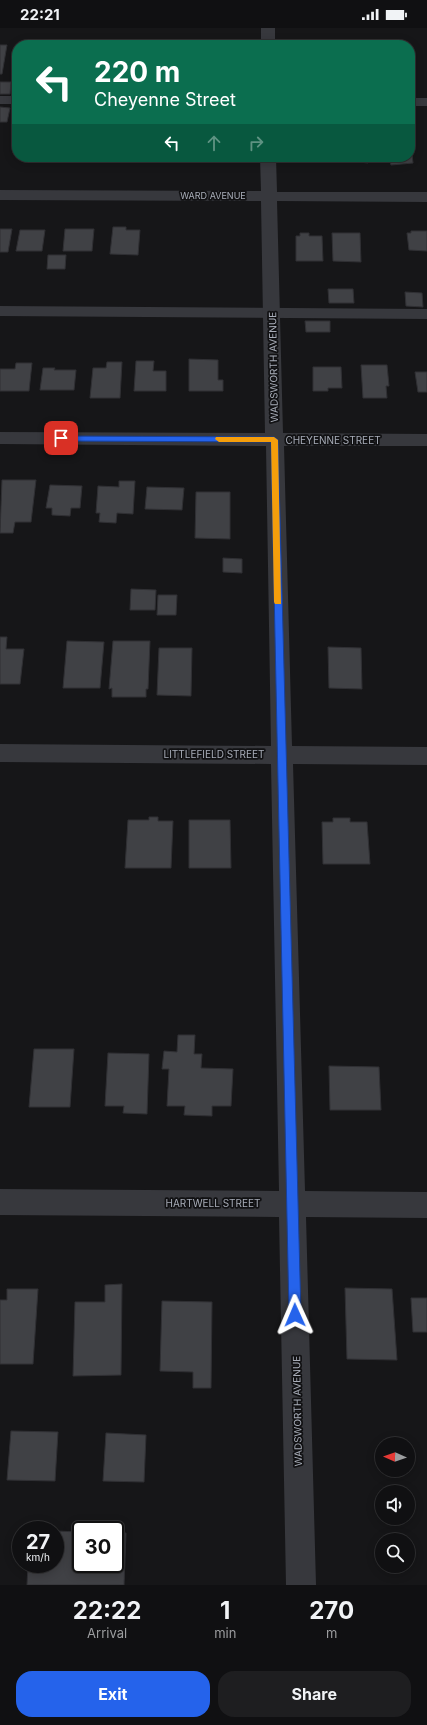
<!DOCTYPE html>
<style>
:root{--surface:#101012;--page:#1e1e20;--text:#f1f3f6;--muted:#9c9d9f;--line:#303032;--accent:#2563eb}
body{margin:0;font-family:Inter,sans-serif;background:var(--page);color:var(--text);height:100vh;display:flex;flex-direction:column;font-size:15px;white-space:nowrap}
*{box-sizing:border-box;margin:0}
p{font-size:13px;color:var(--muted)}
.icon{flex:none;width:22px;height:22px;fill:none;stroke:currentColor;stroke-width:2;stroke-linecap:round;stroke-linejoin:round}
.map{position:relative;height:1557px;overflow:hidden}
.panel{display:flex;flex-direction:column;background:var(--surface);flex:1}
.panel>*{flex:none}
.banner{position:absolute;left:12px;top:12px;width:403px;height:122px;border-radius:16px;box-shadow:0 2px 10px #0003,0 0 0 1px var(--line);background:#0b6e4f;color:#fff;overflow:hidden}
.needle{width:26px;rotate:272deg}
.tools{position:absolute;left:375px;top:1409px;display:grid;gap:8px}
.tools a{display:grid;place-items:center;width:40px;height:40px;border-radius:50%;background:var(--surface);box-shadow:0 2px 10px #0003,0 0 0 1px var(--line);font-size:20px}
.speed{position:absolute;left:12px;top:1493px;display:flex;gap:8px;font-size:20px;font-weight:700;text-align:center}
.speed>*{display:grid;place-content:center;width:52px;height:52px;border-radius:50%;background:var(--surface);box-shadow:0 2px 10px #0003,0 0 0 1px var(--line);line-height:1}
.speed small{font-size:10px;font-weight:400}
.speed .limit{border:2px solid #111;border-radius:6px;background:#fff;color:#111}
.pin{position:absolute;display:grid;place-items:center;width:34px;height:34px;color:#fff;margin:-17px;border-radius:8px;box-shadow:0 2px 6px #0006}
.me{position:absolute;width:44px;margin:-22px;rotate:359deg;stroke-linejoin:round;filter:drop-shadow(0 0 3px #0008)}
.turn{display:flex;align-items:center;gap:14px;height:84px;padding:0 16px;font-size:18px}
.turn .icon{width:52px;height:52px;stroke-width:2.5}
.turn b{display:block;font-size:28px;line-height:34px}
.lanes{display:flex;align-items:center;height:38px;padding:0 16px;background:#0003;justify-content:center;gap:20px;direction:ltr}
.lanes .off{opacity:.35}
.eta{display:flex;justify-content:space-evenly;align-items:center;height:68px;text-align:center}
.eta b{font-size:24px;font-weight:700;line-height:28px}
.button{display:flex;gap:8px;margin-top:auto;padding:8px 16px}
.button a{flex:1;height:46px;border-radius:16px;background:var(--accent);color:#fff;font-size:16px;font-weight:700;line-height:46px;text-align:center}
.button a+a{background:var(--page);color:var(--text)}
.status{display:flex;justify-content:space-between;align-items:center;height:28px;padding:0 20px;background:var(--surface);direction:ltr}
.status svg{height:11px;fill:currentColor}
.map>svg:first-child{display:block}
.building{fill:#404145;stroke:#303034}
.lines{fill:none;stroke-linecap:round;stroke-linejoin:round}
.service{fill:#37383d;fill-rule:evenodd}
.minor{fill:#37383d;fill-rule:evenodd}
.route{fill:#2563eb;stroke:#184099}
.slow{fill:#f59e0b}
.labels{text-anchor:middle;stroke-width:3.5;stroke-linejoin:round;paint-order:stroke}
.far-street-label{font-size:9px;fill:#a8adb8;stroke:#111113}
.street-label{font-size:10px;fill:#a8adb8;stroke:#111113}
</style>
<div class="status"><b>22:21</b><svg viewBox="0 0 49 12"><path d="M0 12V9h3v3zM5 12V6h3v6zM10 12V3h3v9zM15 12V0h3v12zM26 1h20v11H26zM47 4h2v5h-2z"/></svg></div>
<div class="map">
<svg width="427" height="1557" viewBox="0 0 427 1557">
<rect width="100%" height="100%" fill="#161618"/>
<path class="building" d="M0,17H7L2,46H0Z
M0,54H11L10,66H0Z
M0,79L10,80L7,94H0Z
M410,109L413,135L391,137L390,133H387V129H410Z
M341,129H367L368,135L341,132Z
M113,199H126V202H140L138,227L110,226Z
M0,201H12L8,224H0Z
M65,201H94L92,223H63Z
M20,202H45L42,223H16Z
M411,203H427V223L409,222L407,205H411Z
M300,205H309V208H322L323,233H296V208H300Z
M332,205H360L361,234L333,233Z
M48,227H66L65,241H47Z
M328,261H353L354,275H329Z
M405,264L422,265L423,279L406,278Z
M305,293H330V304H306Z
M189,331L218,332V352H223V363H189Z
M136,333H154L153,343H166V363H134Z
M107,334H122L120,370H90L93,340H106Z
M16,335H32L29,363H0V341H15Z
M361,337H387L389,358H386L387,370H363Z
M313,339H341L342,360H328V363H313Z
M43,340H55L54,342H76L74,362H40Z
M415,344H427V364H418Z
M2,452H36L31,494H15L13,505H0Z
M119,453H135L133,486L117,485L116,495L99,494L100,485H96L98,458L119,459Z
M50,457L82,458L80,480H71L70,488L52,487V480H46Z
M147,459L184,460L182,482L145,481Z
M196,464H230V511L195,510Z
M223,530L242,531V545L223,544Z
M131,561L156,562L155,582H130Z
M158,567H177L176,587H157Z
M0,609H7L6,621H24L20,656H0Z
M67,613L104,614L100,660H63Z
M113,613H150L148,661H146V669H112V660L109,661Z
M328,619L361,620L362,661L329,660Z
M159,620H192L191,668L157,667Z
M149,789H158V793H173L171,840H125L128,792H149Z
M333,790H350V794H367L370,836H323L322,794H333Z
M189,792H230L231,840H189Z
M178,1007H195L194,1026H202L201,1040L233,1041L231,1078H212V1088L184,1087L185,1078H167L169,1041H162L164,1023L177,1024Z
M34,1021H74L70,1079H29Z
M108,1025L149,1026L147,1086L123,1085L124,1078H105Z
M329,1038L379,1039L381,1082H330Z
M122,1256L121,1347L73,1348L75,1274H105V1257Z
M345,1260L392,1261L397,1332L347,1331Z
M7,1261H38L33,1336H0V1272H7Z
M411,1270H427V1304H413Z
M162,1273L212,1274L211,1360H193V1344L160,1343Z
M11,1403L58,1404L55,1453L7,1452Z
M106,1405L146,1407L144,1454L103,1453Z
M55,1503L81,1504V1536H115V1505H126L124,1557H27L28,1536H55Z"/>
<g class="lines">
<path class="service" d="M0,68H17V76H0Z
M410,70H427V78H410Z
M0,278L427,281V291L0,288Z"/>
<path class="minor" d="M261,0H275V17H261Z
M260,129H276L277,164H427V174L277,173L283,405L427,406V418H284L292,718L427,719V737L293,736L305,1163L427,1164V1190L306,1189L316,1557H286L279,1189L0,1187V1161L279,1163L271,736L0,734V716L271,718L266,418L0,416V404L265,405L261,173L0,172V162L261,163Z"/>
</g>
<path class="route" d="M61,408L274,409L278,412L301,1287L299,1291L295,1293L291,1291L289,1287L271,414L61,413L57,410Z"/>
<path class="slow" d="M216,409H274L278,412L281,576H275L274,574L271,414H219L215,411Z"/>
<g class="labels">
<g class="far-street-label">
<text x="213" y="171">WARD AVENUE</text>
</g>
<g class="street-label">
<text transform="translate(273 339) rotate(-91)" y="4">WADSWORTH AVENUE</text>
<text x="333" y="416">CHEYENNE STREET</text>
<text x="214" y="730">LITTLEFIELD STREET</text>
<text x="213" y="1179">HARTWELL STREET</text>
<text transform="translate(297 1383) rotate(-91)" y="4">WADSWORTH AVENUE</text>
</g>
</g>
</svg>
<div class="tools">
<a><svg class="needle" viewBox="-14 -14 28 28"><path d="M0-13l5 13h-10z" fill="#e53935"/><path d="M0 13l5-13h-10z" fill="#9c9d9f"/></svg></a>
<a><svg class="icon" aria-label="sound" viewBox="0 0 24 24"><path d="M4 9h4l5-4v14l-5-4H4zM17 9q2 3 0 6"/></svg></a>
<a><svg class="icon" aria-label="search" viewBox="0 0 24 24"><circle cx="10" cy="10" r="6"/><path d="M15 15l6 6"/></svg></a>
</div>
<div class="speed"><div>27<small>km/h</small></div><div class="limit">30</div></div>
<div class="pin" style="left:61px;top:410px;background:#d93025"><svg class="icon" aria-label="arrive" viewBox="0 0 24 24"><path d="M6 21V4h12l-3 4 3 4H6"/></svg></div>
<svg class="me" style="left:295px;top:1287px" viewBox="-20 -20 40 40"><path d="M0-17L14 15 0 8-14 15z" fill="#2563eb" stroke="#fff" stroke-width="4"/></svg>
<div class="banner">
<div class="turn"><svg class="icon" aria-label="left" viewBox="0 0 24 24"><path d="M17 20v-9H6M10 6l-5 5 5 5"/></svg><div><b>220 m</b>Cheyenne Street</div></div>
<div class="lanes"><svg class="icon" aria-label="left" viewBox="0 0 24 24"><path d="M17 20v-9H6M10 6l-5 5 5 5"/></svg><svg class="icon off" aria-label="ahead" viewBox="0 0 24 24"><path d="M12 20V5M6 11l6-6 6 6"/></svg><svg class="icon off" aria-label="right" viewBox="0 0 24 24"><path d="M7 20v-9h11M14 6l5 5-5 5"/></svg></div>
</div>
</div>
<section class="panel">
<div class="eta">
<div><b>22:22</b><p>Arrival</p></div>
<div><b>1</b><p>min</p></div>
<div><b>270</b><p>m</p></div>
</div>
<div class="button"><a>Exit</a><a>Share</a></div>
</section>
